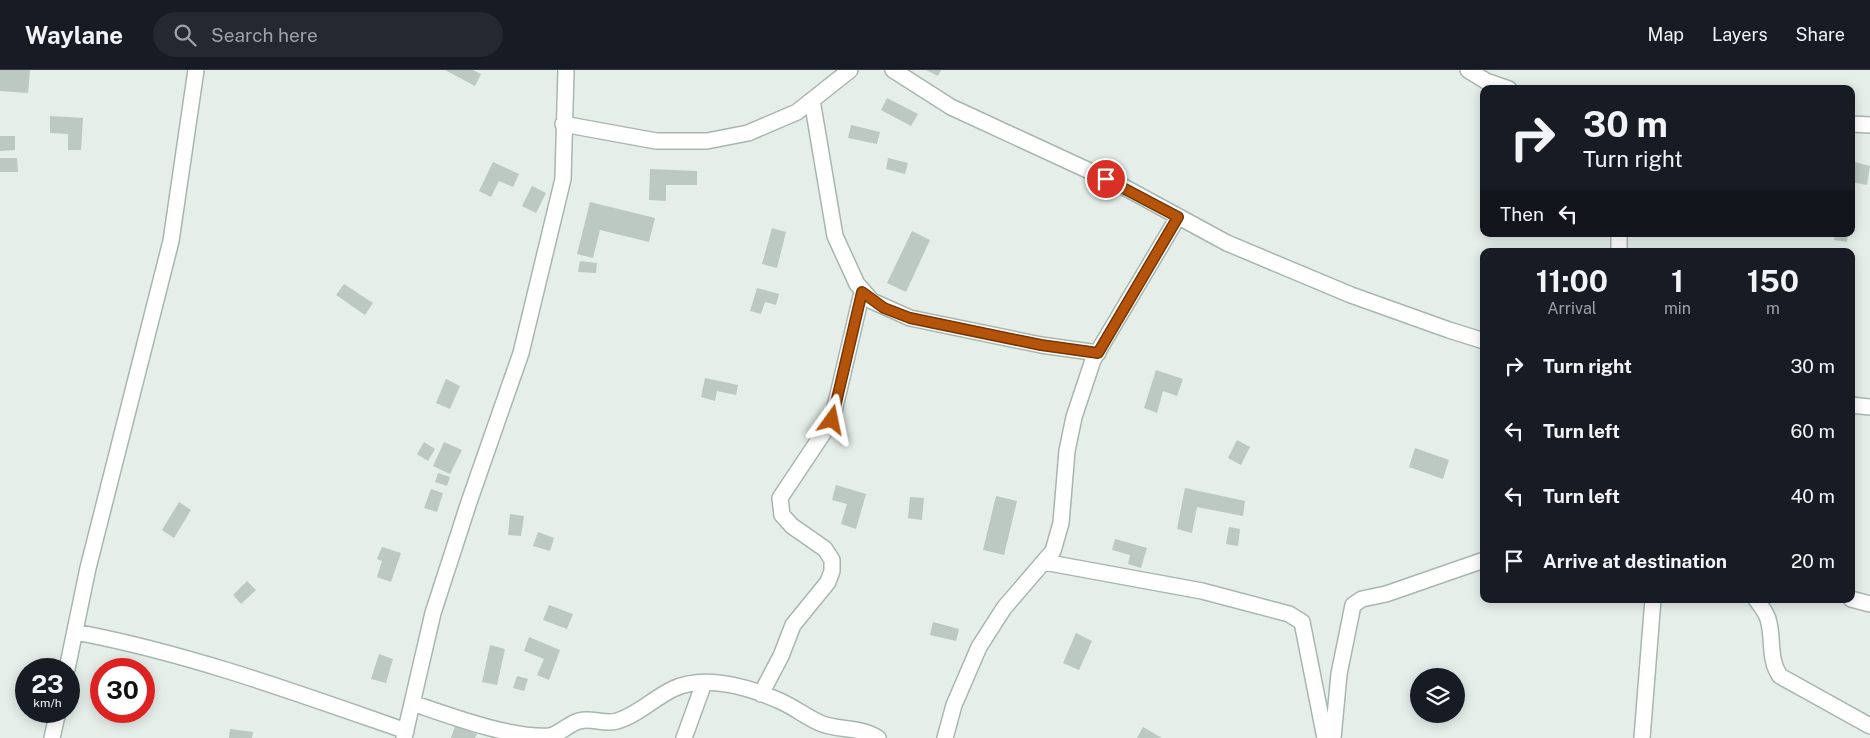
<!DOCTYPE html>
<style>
:root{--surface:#171b24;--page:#242831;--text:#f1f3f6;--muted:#9ea1a6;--line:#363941}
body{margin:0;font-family:"Public Sans",sans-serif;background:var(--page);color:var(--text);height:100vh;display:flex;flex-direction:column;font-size:19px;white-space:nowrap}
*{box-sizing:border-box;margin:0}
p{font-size:16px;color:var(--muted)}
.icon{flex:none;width:28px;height:28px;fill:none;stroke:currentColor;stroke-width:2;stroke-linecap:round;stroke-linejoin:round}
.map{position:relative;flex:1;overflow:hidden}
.side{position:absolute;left:1480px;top:178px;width:375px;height:355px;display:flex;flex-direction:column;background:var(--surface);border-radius:10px;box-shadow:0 2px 12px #0003}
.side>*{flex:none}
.banner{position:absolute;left:1480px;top:15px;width:375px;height:152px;border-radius:10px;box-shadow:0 2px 12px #0003;background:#171b24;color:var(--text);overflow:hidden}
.controls{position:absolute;left:1410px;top:598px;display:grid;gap:10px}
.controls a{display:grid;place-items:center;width:55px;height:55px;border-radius:50%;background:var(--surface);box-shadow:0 2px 12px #0003;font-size:25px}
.speed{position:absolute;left:15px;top:588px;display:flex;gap:10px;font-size:25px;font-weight:700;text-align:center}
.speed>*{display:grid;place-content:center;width:65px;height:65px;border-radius:50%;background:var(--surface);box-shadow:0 2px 12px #0003;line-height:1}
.speed small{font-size:12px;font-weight:400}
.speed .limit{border:8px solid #d22;background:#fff;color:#111}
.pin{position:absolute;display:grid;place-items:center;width:42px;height:42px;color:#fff;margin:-21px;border:2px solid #fff;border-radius:50%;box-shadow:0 1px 5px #0007}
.me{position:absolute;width:55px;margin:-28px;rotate:12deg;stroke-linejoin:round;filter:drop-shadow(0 0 4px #0008)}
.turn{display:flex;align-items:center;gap:18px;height:105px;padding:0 20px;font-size:22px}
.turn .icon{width:65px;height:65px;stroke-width:2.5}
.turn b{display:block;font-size:35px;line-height:42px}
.then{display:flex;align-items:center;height:48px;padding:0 20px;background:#0003;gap:10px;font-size:19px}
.eta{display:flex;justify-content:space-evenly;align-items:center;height:85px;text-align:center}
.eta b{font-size:30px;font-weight:700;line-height:35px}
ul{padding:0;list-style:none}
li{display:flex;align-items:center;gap:15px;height:65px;padding:0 20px}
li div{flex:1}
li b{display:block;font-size:19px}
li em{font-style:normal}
header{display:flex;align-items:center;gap:30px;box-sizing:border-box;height:70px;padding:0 25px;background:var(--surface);border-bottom:1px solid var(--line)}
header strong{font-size:24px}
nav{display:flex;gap:28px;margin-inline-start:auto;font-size:18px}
.search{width:350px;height:45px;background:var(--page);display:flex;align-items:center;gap:12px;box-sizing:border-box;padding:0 18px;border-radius:28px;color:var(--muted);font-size:19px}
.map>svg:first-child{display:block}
.building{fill:#bbc9c2}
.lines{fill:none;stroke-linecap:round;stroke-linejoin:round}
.minor-casing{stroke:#a8b6af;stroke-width:18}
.minor{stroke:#fff;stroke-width:15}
.route-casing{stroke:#753606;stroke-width:12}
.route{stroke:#b45309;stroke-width:9}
</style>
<header>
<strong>Waylane</strong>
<div class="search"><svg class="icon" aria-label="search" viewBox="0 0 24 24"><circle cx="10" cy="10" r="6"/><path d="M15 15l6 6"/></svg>Search here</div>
<nav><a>Map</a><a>Layers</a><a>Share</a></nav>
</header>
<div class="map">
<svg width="1870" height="668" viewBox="0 0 1870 668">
<rect width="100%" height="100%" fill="#e5eee9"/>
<path class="building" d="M0,0H30L28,23L0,21Z
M445,0H473L481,4L475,16Z
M926,0H941L938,6Z
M887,28L918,44L911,56L881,40Z
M50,46L83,48L81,80H68V64L50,63Z
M851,55L880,62L877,74L848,68Z
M0,66H15V80L0,81Z
M0,88H17L18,102H0Z
M888,88L908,93L905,104L886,99Z
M1851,91L1870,96L1867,115L1851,112Z
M493,92L519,104L513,117L499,111L491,127L479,121Z
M650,99L697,101V115H666V131L649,130Z
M532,116L546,123L536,143L522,136Z
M590,132L655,148L649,172L600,160L593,188L577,184Z
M772,158L786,162L777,198L762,194Z
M912,161L930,170L906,222L887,213Z
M1835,164H1848L1847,172L1834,170Z
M580,191L597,193L596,203L578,202Z
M344,214L373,233L365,245L336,225Z
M757,218L779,224L776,235L765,232L761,244L750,241Z
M1156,300L1183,309L1177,326L1163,321L1157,343L1144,338Z
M705,308L738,315L736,325L717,321L715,331L701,327Z
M446,309L460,316L450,339L436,333Z
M1237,370L1250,377L1241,395L1228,388Z
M424,372L435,379L428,391L417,384Z
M444,372L462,380L450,404L433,396Z
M1415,378L1449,390L1443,409L1409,397Z
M438,403L450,407L447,416L435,412Z
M836,415L866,424L856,459L841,454L847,434L832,430Z
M1185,418L1245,431L1243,446L1197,437L1192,463L1177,459Z
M431,419L443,423L437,442L424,438Z
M996,426L1017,431L1004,485L983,480Z
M910,427L924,428L922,450L908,448Z
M179,432L191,440L174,468L162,460Z
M510,444L524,446L521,466L508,465Z
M1229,457L1240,459L1238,476L1226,474Z
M538,462L554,468L550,481L533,476Z
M1115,469L1147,478L1141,498L1128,494L1130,485L1112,480Z
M382,477L401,483L391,512L377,507L382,491L377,489Z
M247,511L256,520L241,534L233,525Z
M549,535L573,544L567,559L543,550Z
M933,552L959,559L956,571L930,565Z
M1076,563L1092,571L1079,600L1063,593Z
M529,567L560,580L549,610L537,605L544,589L524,581Z
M490,575L505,579L497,615L482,612Z
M379,584L393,589L386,613L371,609Z
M517,606L528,609L524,621L513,618Z
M455,656L477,664L475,668H451Z
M1143,657L1162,668H1137Z
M230,659L253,662L252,668H229Z"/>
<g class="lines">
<defs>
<path id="minor" d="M893,0L951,37L1122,116L1227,173L1351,225L1449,260L1484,271
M1468,0L1486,11L1509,19
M812,30L835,166L857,214L872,231L910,248L1041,275L1098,283
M563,54L656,71H707L748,63L797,42L850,0
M1851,54L1870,55
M1619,181V164
M1851,335L1870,337
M1044,492L1202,521L1289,544L1302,552L1325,668
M1756,529C1760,535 1766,542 1768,549C1774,569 1768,589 1780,606L1870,656
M1851,529L1870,534
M75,562C188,583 297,623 406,661
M67,599L88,498L171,171L196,0
M761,624L781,586L793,555L828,512L832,501V490L825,479L792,456L782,445L780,428L832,350L862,222
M412,633C451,646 508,668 549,666C559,665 568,654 579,651C592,647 604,655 617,651C636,646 654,628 673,619C705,604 749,617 780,631C794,637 806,647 820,653C838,661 859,656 878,668
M52,668L58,641
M404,668L433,543L469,432L521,283L563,109L566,0
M684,668L704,613
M945,668L954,635L979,577L1004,538L1053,481L1061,453L1067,381L1074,347L1093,290L1178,147
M1333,668L1339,604L1353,535L1362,529L1386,524L1484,490
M1642,668L1653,529"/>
</defs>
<use href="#minor" class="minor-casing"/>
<use href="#minor" class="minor"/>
</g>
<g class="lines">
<defs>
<path id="route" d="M832,350L862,222L884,238L910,248L1041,275L1098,283L1178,147L1106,109"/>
</defs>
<use href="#route" class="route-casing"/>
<use href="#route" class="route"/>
</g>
</svg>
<div class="controls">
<a><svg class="icon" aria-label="layers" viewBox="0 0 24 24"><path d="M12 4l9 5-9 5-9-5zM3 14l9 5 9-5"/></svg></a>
</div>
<div class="speed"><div>23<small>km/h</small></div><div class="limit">30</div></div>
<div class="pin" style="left:1106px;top:109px;background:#d93025"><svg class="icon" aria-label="arrive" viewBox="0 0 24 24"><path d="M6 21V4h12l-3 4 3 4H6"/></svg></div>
<svg class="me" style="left:832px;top:350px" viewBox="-20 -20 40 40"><path d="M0-17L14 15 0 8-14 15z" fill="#b45309" stroke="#fff" stroke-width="4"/></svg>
<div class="banner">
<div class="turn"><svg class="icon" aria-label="right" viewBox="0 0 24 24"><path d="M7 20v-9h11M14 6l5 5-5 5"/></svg><div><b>30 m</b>Turn right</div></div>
<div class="then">Then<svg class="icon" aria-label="left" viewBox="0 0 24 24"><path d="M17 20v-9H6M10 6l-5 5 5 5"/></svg></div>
</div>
<section class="side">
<div class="eta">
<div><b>11:00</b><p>Arrival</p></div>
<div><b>1</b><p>min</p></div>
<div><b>150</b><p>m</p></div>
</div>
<ul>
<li><svg class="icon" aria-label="right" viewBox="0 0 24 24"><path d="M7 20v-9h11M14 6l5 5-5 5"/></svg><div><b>Turn right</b></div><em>30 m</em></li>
<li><svg class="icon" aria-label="left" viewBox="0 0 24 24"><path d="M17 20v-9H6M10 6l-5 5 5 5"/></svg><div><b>Turn left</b></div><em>60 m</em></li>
<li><svg class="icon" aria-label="left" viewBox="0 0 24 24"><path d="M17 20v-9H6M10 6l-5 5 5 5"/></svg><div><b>Turn left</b></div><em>40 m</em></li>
<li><svg class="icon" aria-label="arrive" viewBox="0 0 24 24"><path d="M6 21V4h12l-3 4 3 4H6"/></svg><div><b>Arrive at destination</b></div><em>20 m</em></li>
</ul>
</section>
</div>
